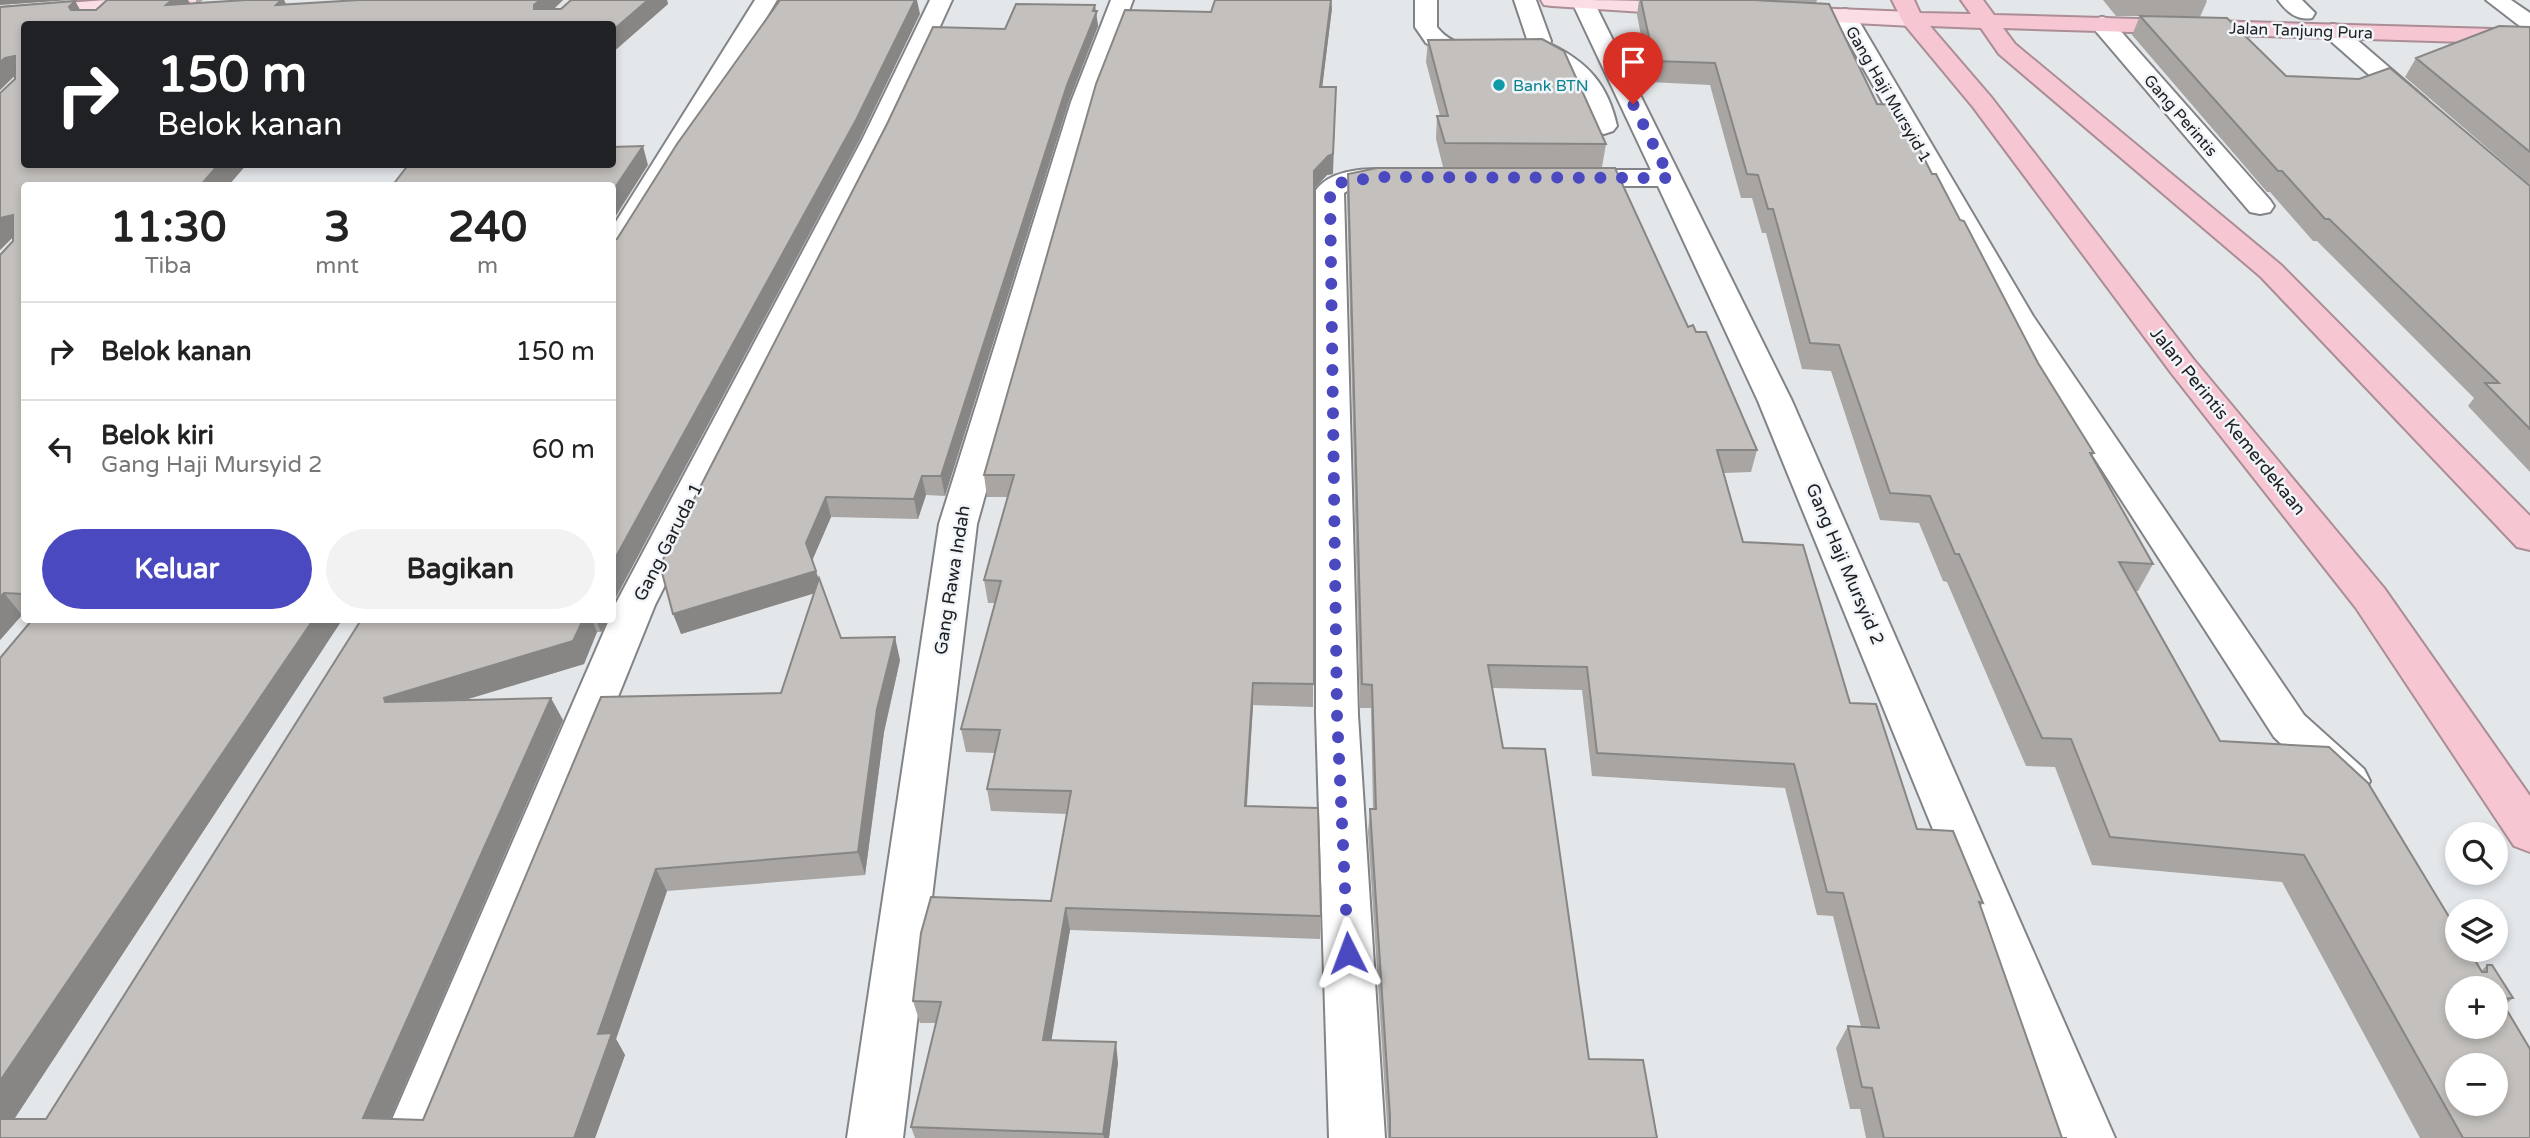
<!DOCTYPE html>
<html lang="id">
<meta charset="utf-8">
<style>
:root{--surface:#fff;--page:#f2f2f2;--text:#222;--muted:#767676;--line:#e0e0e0;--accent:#4a49bf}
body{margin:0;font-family:"Varela Round",sans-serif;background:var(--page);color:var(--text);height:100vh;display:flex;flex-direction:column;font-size:26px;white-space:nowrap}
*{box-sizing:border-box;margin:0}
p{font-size:23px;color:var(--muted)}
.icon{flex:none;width:38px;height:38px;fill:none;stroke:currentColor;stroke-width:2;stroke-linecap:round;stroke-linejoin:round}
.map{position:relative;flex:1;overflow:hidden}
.sheet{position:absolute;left:21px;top:182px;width:595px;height:441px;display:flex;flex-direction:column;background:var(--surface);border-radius:7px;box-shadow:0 4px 10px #0003}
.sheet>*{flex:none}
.guide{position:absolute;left:21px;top:21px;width:595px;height:147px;border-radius:7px;box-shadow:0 4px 10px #0003;background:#202124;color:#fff;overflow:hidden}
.fabs{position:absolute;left:2445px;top:822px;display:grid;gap:14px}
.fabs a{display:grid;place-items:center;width:63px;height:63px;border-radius:50%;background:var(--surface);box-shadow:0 4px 10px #0003;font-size:35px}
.pin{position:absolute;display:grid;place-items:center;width:60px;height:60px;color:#fff;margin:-72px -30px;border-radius:50% 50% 50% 0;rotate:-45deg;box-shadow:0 0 7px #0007}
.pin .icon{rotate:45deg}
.me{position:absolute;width:77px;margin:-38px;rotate:357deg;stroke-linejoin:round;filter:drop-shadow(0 0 5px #0008)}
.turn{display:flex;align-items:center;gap:24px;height:147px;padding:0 21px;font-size:32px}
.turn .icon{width:91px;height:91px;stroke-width:2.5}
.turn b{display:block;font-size:49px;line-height:60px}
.eta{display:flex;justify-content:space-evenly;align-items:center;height:119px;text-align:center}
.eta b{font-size:42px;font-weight:800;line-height:49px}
.cta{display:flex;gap:14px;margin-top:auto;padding:14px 21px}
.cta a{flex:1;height:80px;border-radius:42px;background:var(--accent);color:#fff;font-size:28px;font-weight:800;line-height:80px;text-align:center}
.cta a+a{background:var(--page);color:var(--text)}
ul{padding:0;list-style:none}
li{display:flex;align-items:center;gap:21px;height:98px;padding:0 21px;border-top:2px solid var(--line)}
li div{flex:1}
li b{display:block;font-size:26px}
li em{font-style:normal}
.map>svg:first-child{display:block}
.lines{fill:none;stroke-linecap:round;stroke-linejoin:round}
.minor-casing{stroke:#818387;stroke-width:4}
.major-casing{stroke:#ab8d95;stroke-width:4}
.highway-casing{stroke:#ab8d95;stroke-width:4}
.minor{fill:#fff;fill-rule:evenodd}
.major{fill:#fadde5;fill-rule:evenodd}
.highway{fill:#f6c7d3;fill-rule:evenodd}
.wall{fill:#a8a5a3}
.shaded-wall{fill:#888684}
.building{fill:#c3c0bd;stroke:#888684;stroke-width:2;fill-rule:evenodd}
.route{stroke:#4a49bf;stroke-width:12;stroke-dasharray:0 21.6}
.culture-dot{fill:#0f9aa8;stroke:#f1f4f8;stroke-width:2.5}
.labels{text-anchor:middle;stroke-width:5;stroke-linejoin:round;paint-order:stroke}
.far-street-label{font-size:16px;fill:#202122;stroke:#f1f4f8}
.far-culture-label{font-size:16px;fill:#0d838f;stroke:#f1f4f8;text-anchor:start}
.street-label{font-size:18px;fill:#202122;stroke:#f1f4f8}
</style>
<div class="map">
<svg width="2530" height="1138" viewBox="0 0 2530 1138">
<rect width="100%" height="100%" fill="#e4e7ea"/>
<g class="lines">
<defs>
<path id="minor" d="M755,0H777L626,252L622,258L612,261V228Z
M930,0H952L888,140L655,605L440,1138H384L609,620H612L615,605L862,140Z
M1111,0H1133L1095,102L977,524L903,1138H847L939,524L1071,102Z
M1415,0H1437V27C1456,53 1500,50 1528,42L1514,0H1536L1551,41L1550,44C1588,62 1608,85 1617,126L1613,131L1604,134L1595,131L1585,97L1566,73L1535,55L1510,60H1477L1437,51L1426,43L1415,27Z
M1571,0H1593L1792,401L2115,1138H2059L1758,401L1658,186H1567L1558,184L1554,178L1558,172L1567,170H1651Z
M2278,0H2302L2315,13L2312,18C2297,21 2287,12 2278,0Z
M2486,0H2511L2530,13V28L2521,27Z
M1845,9L1853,11L1856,16L2033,316L2304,715L2364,769L2370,781L2364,793L2348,799L2332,793L2274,737L2003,316L1834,16L1837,11Z
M2102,17L2110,19L2270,200L2274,206L2270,212L2260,214L2250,212L2094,29L2091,24L2094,19Z
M2333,24L2341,26L2427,100L2430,105L2427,110L2418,112L2409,110L2325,36L2322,31L2325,26Z
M1380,169L1407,171L1411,177L1407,183C1386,188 1363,180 1344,193L1358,715L1385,1138H1329L1316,715V190C1330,171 1359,169 1380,169Z"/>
<path id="major" d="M106,0H197L194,5L186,6L0,22V8Z
M1541,0C1588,0 1653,0 1697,4L1700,9L1697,14L1689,15L1552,6L1544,5Z
M1785,7L1912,12L1920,14L1923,19L1920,24L1912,26L1777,19L1774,14L1777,9Z"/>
<path id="highway" d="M1892,0H1914L1920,13L1971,14L1961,0H1983L1994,15L2530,30V44L2003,28L2015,44L2281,265L2530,516V550L2517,547L2261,277L1999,54L1981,28L1930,26L1991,97L2194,360L2384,588L2530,796V852L2514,846L2356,608L2172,374L1973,107L1904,24Z"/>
</defs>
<use href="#minor" class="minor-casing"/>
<use href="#major" class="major-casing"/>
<use href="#highway" class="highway-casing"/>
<use href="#minor" class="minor"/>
<use href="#major" class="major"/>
<use href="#highway" class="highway"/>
</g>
<path class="wall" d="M107,0H188L190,3H197L196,0H203L199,3L246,0H284L286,5L359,0H563L554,9H561L571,0H667L668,4L612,53V24H24V164H247L228,186H24V615H22L0,640V255L13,241V237L0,250V93L15,79V76L0,90V7L75,1L80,10H96Z
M1639,0H1817L1816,3L1877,104L1932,174L1960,220L2038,363L2094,453L2092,457L2153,564L2138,591H2135L2220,741L2482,970L2487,965L2513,998L2504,1006L2530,1138H2420L2282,882L2092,865L2055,767L2026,766L1947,582L1943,581L1919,523L1880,520L1831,371L1802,369L1766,233H1762L1752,198H1741L1710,85L1650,82L1637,15Z
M2103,0H2206L2207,1L2200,17L2286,76L2530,186V472L2468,406L2474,398L2317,241H2313L2270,192H2267L2132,35L2140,16H2116Z
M1332,8L1322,87L1333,174L1327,175L1314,189L1313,707L1253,705L1247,806L1321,916L1320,939L1070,930L1051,1040L1118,1063L1109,1138H915L911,1127L936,1023H920L913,1001L1051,901L1067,814L991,811L987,789L995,753L966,752L961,729L995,603H988L984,580L1008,497H987L984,475L1211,12Z
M1096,11L1098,26L1069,101L945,496L926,495L918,519L831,517L812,561L841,638L900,660L884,732L865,875L667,891L616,1039L625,1055L595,1138H0L32,620H342L14,1119H46L361,620H609L601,632H597L584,664L465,700L563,720L390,1119L423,1120L781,693L814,593L681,634L1005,29Z
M2530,27V185L2405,77L2416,58Z
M1428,40L1606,144L1602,167H1443L1436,139L1437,116H1440L1426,62Z
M1348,174L1688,327L1757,450L1751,472L1724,473L1743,542L1850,703L1917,829L1983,903L1980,907L2062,1138H2067H1866L1860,1109H1850L1836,1048L1848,1026L1861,1027L1833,916L1817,915L1785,788L1592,776L1582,690L1492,688L1503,748L1589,1059L1657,1138H1388L1368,832L1370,809H1373L1371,708H1360L1347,194Z"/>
<path class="shaded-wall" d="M0,0H71L0,5Z
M172,0H188L192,8L166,5Z
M281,0H284L291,15L276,5Z
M540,0H563L540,22L534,9V5Z
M648,0H667L668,4L612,53V31Z
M915,0H917L920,14L860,139L612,605V564Z
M1331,0L1332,8L1320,105V87Z
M75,1L84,17L78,24L69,7Z
M1095,5L1098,26L1069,101L945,496L941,476L1067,85Z
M15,56V75L0,90V62L5,58Z
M1336,87L1333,174L1327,175L1313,190L1314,171L1328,156Z
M643,146L648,165L612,222V192Z
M219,164H247L228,186H200Z
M13,215V237L0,250V218Z
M922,476L926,495L918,519L914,499Z
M826,497L831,517L811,563L806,543Z
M816,571L822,591L681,634L673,614Z
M4,593L22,615L0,640V597Z
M313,620H342L15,1118L8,1138L0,1134V1081Z
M583,620H592L597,632L584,664L398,720L385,702L384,698Z
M596,620H609L601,632Z
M895,637L900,660L884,732L865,875L858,852L877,709Z
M1253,683V705L1245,828V806Z
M551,698L563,720L382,1138L363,1118Z
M656,869L667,891L616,1039L625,1055L595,1138H574L598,1034Z
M1066,908L1070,930L1048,1061L1043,1040Z
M1116,1042L1118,1063L1109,1138H1104L1103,1134Z"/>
<path class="building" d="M107,0H172L166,5L246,0H281L276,5L359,0H540L534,5V9H561L571,0H648L612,31V24H24V164H219L200,186H24V594L4,593L0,597V255L13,241V215L0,218V93L15,79V56L5,58L0,62V7L75,1L69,7L71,10H96Z
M780,0H915L856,120L612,564V241L617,239L677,144Z
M1215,0H1331L1320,87H1336L1333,154L1328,156L1314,171V684L1253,683L1245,806L1318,808L1321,916L1066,908L1043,1040L1116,1042L1103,1134L911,1127L941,1002L913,1001L921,933L931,897L1051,901L1071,791L987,789L1000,730L961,729L1001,581L984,580L1014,475H984L1096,84L1125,10L1211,12Z
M1641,0H1754L1829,4L1877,104L1897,105L1932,174H1936L1960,220L1964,221L2038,363L2094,453H2090L2153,564L2119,562L2220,741L2329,747L2368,783L2457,930V950H2469L2482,972H2487V965H2492L2513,998L2503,999L2502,1002L2530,1049V1138H2463L2304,855L2110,837L2071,739L2042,738L1959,554H1955L1930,496L1890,493L1839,345L1810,343L1773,209H1768L1758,175L1747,174L1715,63L1654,61ZM2457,989H2496V1027H2457ZM2457,1066H2496V1104H2457Z
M1016,4L1095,5L1093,11H1097L1067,85L941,476H922L914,499L826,497L806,543L816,571L673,614L660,565L887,124L933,27L1005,29Z
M2140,16L2227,18L2286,76L2359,79L2390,68L2530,186V429L2485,383H2499L2329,219H2325L2282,171H2278Z
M2499,26L2530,27V152L2416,58Z
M1542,39L1564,51L1606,144L1445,143L1437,116H1448L1428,40Z
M643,146L612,192V186H392L409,164H612V147Z
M1377,168H1615L1688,327L1693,325L1696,332H1706L1757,450H1717L1743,542L1803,545L1850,703L1876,704L1917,829L1953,831L1983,903L1979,902L2062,1138H2067H1884L1872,1088L1862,1087L1848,1026L1879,1028L1843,893L1827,892L1794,764L1597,753L1587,667L1488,665L1503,748L1545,749L1589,1059L1643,1060L1657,1138H1390V1116L1370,809H1376L1372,685L1362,684L1348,174Z
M819,578L841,638L895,637L877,709L858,852L656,869L598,1034L612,1033L574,1138H0V1119H46L361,620H583L573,641L384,698L385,702L551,698L363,1118L423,1120L601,697L781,693Z
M32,620H313L0,1081V658Z"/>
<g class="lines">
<path class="route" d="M1348,953L1337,715L1330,190L1338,183L1377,177L1670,178L1633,104"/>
</g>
<circle class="culture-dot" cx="1499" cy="85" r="7"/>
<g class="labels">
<g class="far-street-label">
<text transform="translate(2301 30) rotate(2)" y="6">Jalan Tanjung Pura</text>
<text transform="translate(1889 94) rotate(60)" y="6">Gang Haji Mursyid 1</text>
<text transform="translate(2181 115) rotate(49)" y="6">Gang Perintis</text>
</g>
<g class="far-culture-label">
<text x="1513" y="91">Bank BTN</text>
</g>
<g class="street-label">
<text transform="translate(2228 421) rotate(51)" y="6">Jalan Perintis Kemerdekaan</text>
<text transform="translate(668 542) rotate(-63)" y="6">Gang Garuda 1</text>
<text transform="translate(1845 564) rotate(67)" y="6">Gang Haji Mursyid 2</text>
<text transform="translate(952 580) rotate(-81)" y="6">Gang Rawa Indah</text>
</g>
</g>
</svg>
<div class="fabs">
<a><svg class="icon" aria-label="search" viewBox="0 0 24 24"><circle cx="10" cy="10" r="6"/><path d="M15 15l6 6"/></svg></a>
<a><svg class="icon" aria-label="layers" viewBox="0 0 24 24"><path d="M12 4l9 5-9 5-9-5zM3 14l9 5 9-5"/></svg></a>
<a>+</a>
<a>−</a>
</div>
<div class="pin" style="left:1633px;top:104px;background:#d93025"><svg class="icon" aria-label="arrive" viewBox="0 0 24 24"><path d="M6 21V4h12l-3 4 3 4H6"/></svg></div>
<svg class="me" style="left:1348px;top:953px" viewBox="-20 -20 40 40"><path d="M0-17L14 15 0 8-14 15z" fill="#4a49bf" stroke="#fff" stroke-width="4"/></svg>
<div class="guide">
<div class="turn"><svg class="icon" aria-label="right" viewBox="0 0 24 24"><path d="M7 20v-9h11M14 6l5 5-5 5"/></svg><div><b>150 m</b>Belok kanan</div></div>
</div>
<section class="sheet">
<div class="eta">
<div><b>11:30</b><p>Tiba</p></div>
<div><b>3</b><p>mnt</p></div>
<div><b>240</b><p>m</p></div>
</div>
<ul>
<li><svg class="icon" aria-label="right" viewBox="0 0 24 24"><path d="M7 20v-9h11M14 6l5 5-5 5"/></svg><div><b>Belok kanan</b></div><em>150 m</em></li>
<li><svg class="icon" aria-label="left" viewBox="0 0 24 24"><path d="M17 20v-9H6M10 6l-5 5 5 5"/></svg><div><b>Belok kiri</b><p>Gang Haji Mursyid 2</p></div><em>60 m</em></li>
</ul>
<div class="cta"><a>Keluar</a><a>Bagikan</a></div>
</section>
</div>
